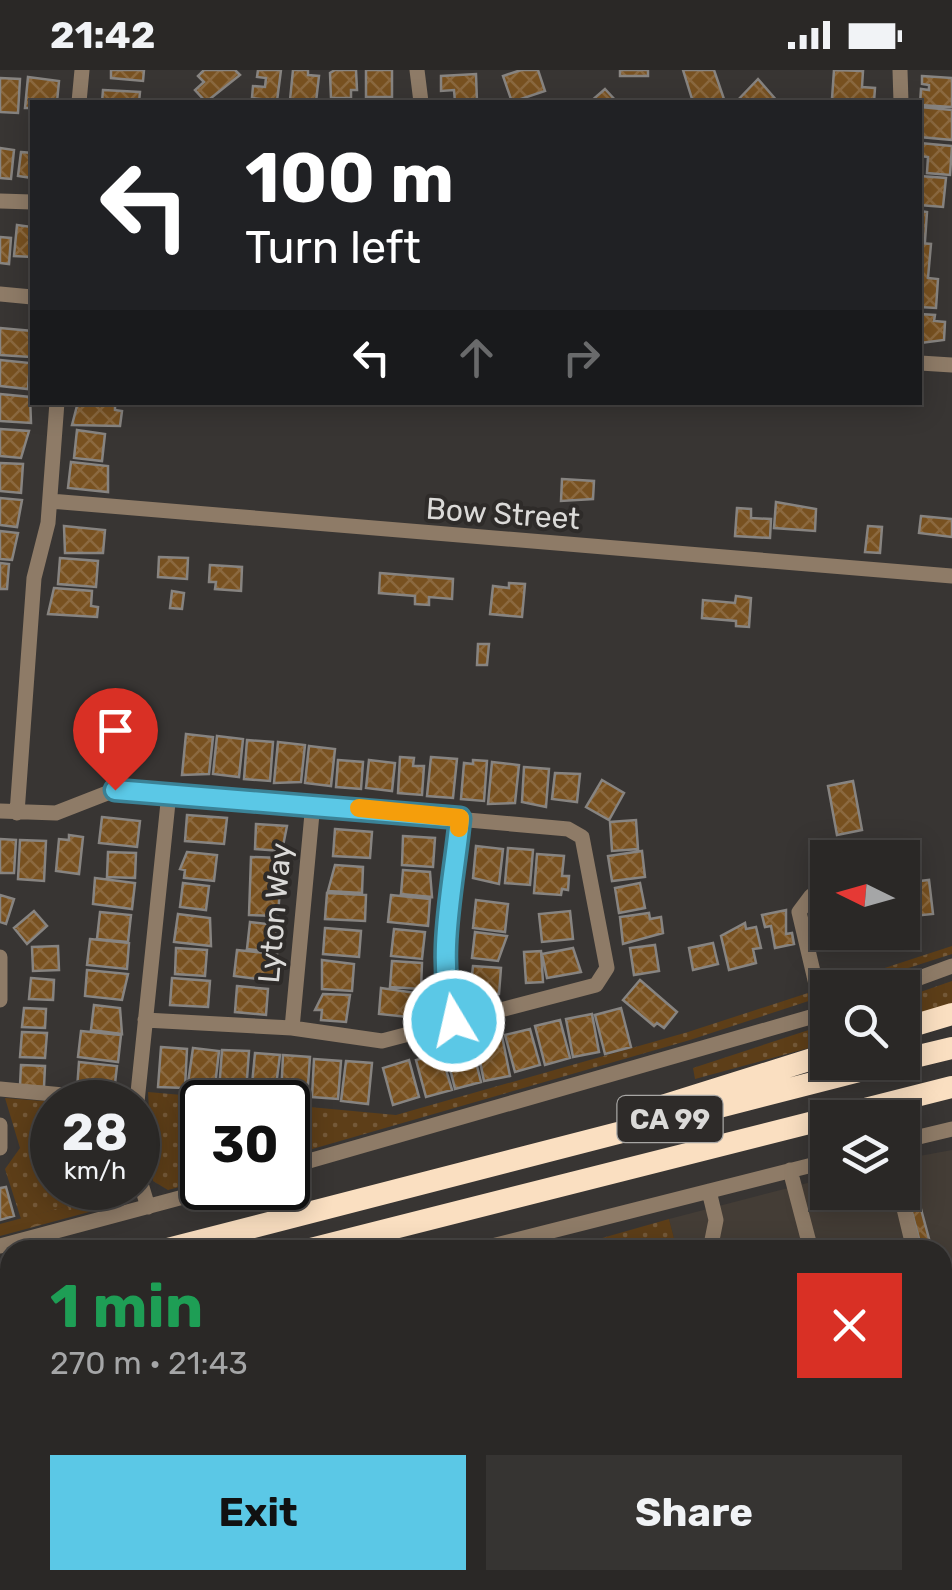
<!DOCTYPE html>
<meta charset="utf-8">
<style>
:root{--surface:#2a2826;--page:#363432;--text:#f1f3f6;--muted:#a5a6a7;--line:#464443;--accent:#5bc8e6}
body{margin:0;font-family:Rubik,sans-serif;background:var(--page);color:var(--text);height:100vh;display:flex;flex-direction:column;font-size:38px;white-space:nowrap}
*{box-sizing:border-box;margin:0}
p{font-size:32px;color:var(--muted)}
.icon{flex:none;width:55px;height:55px;fill:none;stroke:currentColor;stroke-width:2;stroke-linecap:round;stroke-linejoin:round}
.map{position:relative;flex:1;overflow:hidden}
.details{position:absolute;left:0px;top:1170px;width:952px;height:350px;display:flex;flex-direction:column;background:var(--surface);border-radius:30px 30px 0 0;box-shadow:0 5px 25px #0003,0 0 0 2px var(--line)}
.details>*{flex:none}
.hud{position:absolute;left:30px;top:30px;width:892px;height:305px;border-radius:0px;box-shadow:0 5px 25px #0003,0 0 0 2px var(--line);background:#202124;color:#fff;overflow:hidden}
.needle{width:65px;rotate:275deg}
.fabs{position:absolute;left:810px;top:770px;display:grid;gap:20px}
.fabs a{display:grid;place-items:center;width:110px;height:110px;border-radius:0px;background:var(--surface);box-shadow:0 5px 25px #0003,0 0 0 2px var(--line);font-size:50px}
.speed{position:absolute;left:30px;top:1010px;display:flex;gap:20px;font-size:50px;font-weight:700;text-align:center}
.speed>*{display:grid;place-content:center;width:130px;height:130px;border-radius:50%;background:var(--surface);box-shadow:0 5px 25px #0003,0 0 0 2px var(--line);line-height:1}
.speed small{font-size:25px;font-weight:400}
.speed .limit{border:5px solid #111;border-radius:15px;background:#fff;color:#111}
.pin{position:absolute;display:grid;place-items:center;width:85px;height:85px;color:#fff;margin:-102px -42px;border-radius:50% 50% 50% 0;rotate:-45deg;box-shadow:0 0 10px #0007}
.pin .icon{rotate:45deg}
.me{position:absolute;width:110px;margin:-55px;rotate:351deg;stroke-linejoin:round;filter:drop-shadow(0 0 8px #0008)}
.turn{display:flex;align-items:center;gap:35px;height:210px;padding:0 50px;font-size:45px}
.turn .icon{width:130px;height:130px;stroke-width:2.5}
.turn b{display:block;font-size:70px;line-height:85px}
.lanes{display:flex;align-items:center;height:95px;padding:0 50px;background:#0003;justify-content:center;gap:50px;direction:ltr}
.lanes .off{opacity:.35}
.round{display:grid;place-items:center;flex:none;width:105px;height:105px;border-radius:0px;background:var(--page)}
.headline{display:flex;align-items:center;justify-content:space-between;height:170px;padding:0 50px}
h1{font-size:60px;font-weight:700;line-height:75px;color:#1e9e55}
.action{display:flex;gap:20px;margin-top:auto;padding:20px 50px}
.action a{flex:1;height:115px;border-radius:0px;background:var(--accent);color:#111;font-size:40px;font-weight:700;line-height:115px;text-align:center}
.action a+a{background:var(--page);color:var(--text)}
.status{display:flex;justify-content:space-between;align-items:center;height:70px;padding:0 50px;background:var(--surface);direction:ltr}
.status svg{height:28px;fill:currentColor}
.map>svg:first-child{display:block}
.built{fill:#443d36}
.grass{fill:url(#grass-dots)}
.park{fill:url(#park-crowns)}
.water{fill:#311d03;stroke:#645643;stroke-width:2.5}
.building{fill:url(#building-cross-hatch);stroke:#878481;stroke-width:2.5}
.lines{fill:none;stroke-linecap:round;stroke-linejoin:round}
.minor{stroke:#8e7b67;stroke-width:15}
.highway{stroke:#fadfc1;stroke-width:22}
.route-casing{stroke:#3b8296;stroke-width:25}
.route{stroke:#5bc8e6;stroke-width:18}
.slow{stroke:#f59e0b;stroke-width:18}
.labels{text-anchor:middle;stroke-width:8;stroke-linejoin:round;paint-order:stroke}
.shield{fill:#2e2b29;stroke:#a7a6a4;stroke-width:2.5}
.shield-label{font-size:28px;font-weight:bold;fill:#dbdad8}
.street-label{font-size:30px;fill:#dbdad8;stroke:#2e2b29}
</style>
<div class="status"><b>21:42</b><svg viewBox="0 0 49 12"><path d="M0 12V9h3v3zM5 12V6h3v6zM10 12V3h3v9zM15 12V0h3v12zM26 1h20v11H26zM47 4h2v5h-2z"/></svg></div>
<div class="map">
<svg width="952" height="1520" viewBox="0 0 952 1520">
<defs>
<pattern id="grass-dots" width="8" height="8" patternUnits="userSpaceOnUse" patternTransform="scale(2.5)"><rect width="8" height="8" fill="#5d3e18"/><path d="M2 2h.1M6 6h.1" fill="none" stroke="#745939" stroke-width="1.8" stroke-linecap="round"/></pattern>
<pattern id="park-crowns" width="20" height="18" patternUnits="userSpaceOnUse" patternTransform="scale(2.5)"><rect width="20" height="18" fill="#5d3e18"/><path d="M2 6a3 3 0 1 1 6 0M12 15a3 3 0 1 1 6 0" fill="none" stroke="#745939"/></pattern>
<pattern id="building-cross-hatch" width="8" height="8" patternUnits="userSpaceOnUse" patternTransform="scale(2.5)"><rect width="8" height="8" fill="#785120"/><path d="M0 0l8 8M0 8l8-8" fill="none" stroke="#8b6940"/></pattern>
</defs>
<rect width="100%" height="100%" fill="#383533"/>
<path class="built" d="M952,1080V1298L943,1300L942,1180H677L669,1149L827,1108L828,1122H902L903,1089Z"/>
<path class="grass" d="M952,876V884L849,917L828,918L827,925L690,970L288,1086V1035L396,1045L688,962Z
M952,911V937L903,952V928Z
M827,954V973L695,1009L693,998Z
M148,1022L263,1032H202V1111L168,1120L153,1111Z
M5,1028L56,1032L52,1118H126L115,1135L90,1130L21,1149L5,1099L20,1078Z
M669,1149L677,1180H582L581,1174Z"/>
<path class="park" d="M90,1130L115,1135L0,1166V1154Z
M10,1329V1510H48V1520H0V1330Z"/>
<path class="water" d="M640,1510H715L716,1520H640Z"/>
<path class="building" d="M111,0H144L143,11L111,8Z
M204,0H235L240,5L206,32L195,20L204,12L198,6Z
M258,0H281L277,31L252,28L253,16L265,17L266,8L257,7Z
M293,0H308V5L319,6L316,32L290,30Z
M335,0H356L357,20H351V28H331L330,3Z
M366,0H392V27H366Z
M521,0H538L545,21L512,32L503,6Z
M620,0H648V6H620Z
M683,0H714L725,32H693Z
M834,0L863,1L862,17L875,18L874,32L832,29Z
M476,4L477,32H455L454,20L441,21V6Z
M922,6L952,8V37L920,35L921,19L929,20V15L922,14Z
M28,7L59,11L57,32H32V38H25Z
M0,8L20,9L18,43L0,42Z
M758,9L778,32H736Z
M605,19L617,32H590Z
M103,20L140,22L139,32H102Z
M920,37L952,40V70L920,67Z
M920,73L952,76L950,105L927,103L928,87L920,86Z
M0,78L14,80L11,109L0,108Z
M21,82L32,83V108L18,106Z
M920,106L946,108L943,137L920,135Z
M920,141L927,142L925,171H920Z
M17,155L32,157V187L14,186Z
M0,167L11,168L9,194L0,193Z
M920,173L931,174L928,208L938,209L936,238L920,237Z
M920,244L935,245L934,251L945,252L944,270L920,273Z
M0,258L32,261L30,287L0,285Z
M0,290L30,293L28,319L0,316Z
M0,324L30,327L31,353L0,351Z
M78,332H115V340L122,341L120,356L72,355Z
M0,359L29,361L21,388L0,386Z
M77,360L105,364L102,391L74,388Z
M71,392L108,396V422L68,418Z
M0,393L23,394L21,423L0,421Z
M562,409L594,411L593,429L561,431Z
M0,428L22,430L17,457L0,455Z
M776,432L816,439L815,461L774,458Z
M737,438L751,439V448L771,449L770,468L735,466Z
M921,446L952,449V467L919,463Z
M64,456L105,460L103,483H65Z
M868,456L882,457L880,483L865,482Z
M0,461L18,463L12,490L0,489Z
M159,487L188,488L187,509L158,507Z
M60,488L98,491L96,517L58,514Z
M0,493L9,494L7,519H0Z
M210,495L242,497L241,521L215,519L216,512H209Z
M380,503L453,509L452,529L429,527V535L415,534V526L379,523Z
M509,513L525,514L522,547L490,544L493,516L509,518Z
M54,518L92,521L91,536L98,537L97,547L48,544Z
M172,521L184,523L182,539L170,538Z
M736,526L751,528L749,557L736,556V551L702,548L703,530L735,533Z
M478,574H489L487,595H477Z
M186,664L213,667L209,704L182,705Z
M217,666L243,669L239,707L213,704Z
M247,670L273,672L270,711L244,709Z
M278,672L305,675L301,712L274,713Z
M309,676L335,679L331,716L305,713Z
M400,687L414,688L413,696H424L422,725L398,723Z
M431,687L457,689L453,728L427,726Z
M338,690L363,692L361,719L336,717Z
M369,690L395,693L392,721L366,718Z
M473,690L487,691L484,731L461,729L464,693L473,694Z
M492,692L519,695L515,733L488,734Z
M524,697L549,699L546,737L522,732Z
M555,703L580,704L577,732L552,729Z
M602,710L624,723L609,750L586,737Z
M853,711L862,760L837,765L828,716Z
M187,745L227,748L224,774L185,771Z
M102,747L140,751L137,777L99,773Z
M636,750L638,779L612,781L610,752Z
M256,754L287,756L282,781L255,779Z
M335,759L372,762L370,788L333,786Z
M69,765L83,767L79,804L56,801L59,769L69,770Z
M403,766L435,768L433,797L402,795Z
M0,769L16,770L14,803H0Z
M20,770L46,771L44,811L18,809Z
M476,776L503,779L499,814L473,808Z
M508,778L533,780L530,815L505,813Z
M642,781L645,807L612,811L608,786Z
M108,782L136,783L135,808L107,807Z
M187,782L217,785L214,811L184,808L185,800L180,799Z
M537,784L564,786L562,806H569L568,820L562,819L561,825L534,823Z
M251,787L282,788L278,846L249,845Z
M335,795L363,797L362,823L328,821Z
M403,800L430,802L432,827L401,824Z
M95,808L135,813L132,839L93,834Z
M929,810L933,844L902,847V813Z
M183,813L209,816L206,840L180,837Z
M640,813L645,838L619,843L615,818Z
M327,823L366,825L365,851L325,849Z
M0,825L14,829L6,854L0,852Z
M391,825L430,829L428,856L388,852Z
M476,830L508,834L505,862L473,858Z
M786,840V864L792,863L794,874L775,878L771,856L765,857L762,845Z
M34,841L47,856L27,874L14,858Z
M570,841L573,869L542,872L539,844Z
M100,842L131,845L128,872L97,869Z
M649,843L650,849L661,847L663,863L623,874L620,847Z
M178,844L210,848L211,876L174,872Z
M250,852L276,855L277,882L247,879Z
M745,853L746,859L756,857L761,878L753,879L756,893L729,900L721,866Z
M325,858L361,861L359,887L323,884Z
M394,859L425,862L422,889L391,886Z
M475,862L507,866L498,891L472,888Z
M90,869L129,873L127,899L87,895Z
M713,873L718,894L693,900L689,878Z
M655,875L659,901L634,905L630,878Z
M58,876L59,900L33,901L32,877Z
M176,878L207,880L205,906L175,904Z
M573,878L581,902L547,908L542,884Z
M237,880L277,884L274,911L234,906Z
M541,881L543,912L526,913L524,882Z
M322,890L354,894L352,921L322,919Z
M392,891L422,893L421,919L390,917Z
M473,896L501,898L499,924L465,922L466,904L472,905Z
M87,900L128,904L122,930L85,926Z
M31,908L54,910L53,930L29,929Z
M172,908L210,911L208,937L170,935Z
M640,910L677,942L664,958L657,953L654,956L623,930Z
M237,916L268,919L266,945L235,942Z
M381,918L416,923L419,948L379,944Z
M323,924L350,925L346,952L321,950L322,940H315Z
M94,935L120,938L122,964L91,960Z
M24,938L46,939L45,958L22,957Z
M621,938L631,977L605,984L595,945Z
M592,944L599,982L573,987L566,949Z
M560,950L570,988L545,995L535,956Z
M530,959L540,995L515,1002L505,965Z
M81,961L121,965L118,992L78,987Z
M22,962L47,963L45,988L20,987Z
M502,966L510,1006L484,1011L476,972Z
M472,976L481,1012L455,1019L446,982Z
M161,977L187,979L185,1018L158,1017Z
M193,978L219,981L215,1016L188,1013Z
M222,980L249,981L246,1023L219,1021Z
M255,983L280,985L276,1016L252,1014Z
M441,983L452,1020L426,1027L416,990Z
M283,985L310,987L307,1029L281,1027Z
M314,989L341,991L338,1029L312,1027Z
M409,990L419,1027L393,1035L383,998Z
M346,991L372,993L368,1034L341,1031Z
M79,992L117,996L114,1022L77,1019Z
M21,995L45,996L44,1017L20,1016Z
M914,1113L932,1180H922L905,1116Z
M6,1117L14,1146L0,1150V1118Z
M942,1222L952,1259V1279L948,1280Z
M96,1510H122V1520H90Z
M246,1510H280V1520L246,1519Z
M305,1510H336V1520H305Z
M385,1510H412V1520H385Z
M485,1510H505V1520H485Z
M594,1510H627L626,1520L593,1519Z
M151,1512L179,1514V1520H151Z"/>
<g class="lines">
<path class="minor" d="M417,0L421,32
M900,0L901,32
M79,32L82,0
M0,131L32,132
M0,224L32,227
M920,293L952,295
M50,431L952,506
M0,741L56,743L115,720L142,721L568,759L582,767L607,898L596,915L382,971L292,958L145,950
M17,743L34,508L48,453L57,332
M811,826L799,842L823,944
M0,887V930
M892,918L952,896
M454,951C435,888 454,813 460,748
M292,958L313,733
M0,1019L137,1032
M137,1032L169,723
M0,1055V1078
M902,1071L952,1059
M288,1097L828,942
M790,1100L811,1180
M138,1104L148,1137
M709,1121L716,1150L710,1180
M900,1122L914,1180
M0,1176L217,1118
M476,1180L828,1091
M0,1303L10,1300
M948,1312L952,1328
M62,1510V1520
M213,1510V1520
M366,1510V1520
M567,1510V1520
M736,1510L737,1520
M750,1510L751,1520
M836,1520V1510"/>
<path class="highway" d="M902,959L952,944
M902,990L952,978
M659,1037L828,984
M164,1180L894,992
M307,1180L952,1017
M0,1223L10,1220
M0,1260L10,1257"/>
</g>
<g class="lines">
<defs>
<path id="route" d="M115,720L460,748C454,813 435,888 454,951"/>
</defs>
<use href="#route" class="route-casing"/>
<use href="#route" class="route"/>
<path class="slow" d="M359,738L460,748L459,758"/>
</g>
<g class="labels">
<rect class="shield" x="617.5" y="1026" width="105" height="46" rx="8"/>
<g class="shield-label">
<text x="670" y="1059">CA 99</text>
</g>
<g class="street-label">
<text transform="translate(503 444) rotate(4)" y="10">Bow Street</text>
<text transform="translate(275 843) rotate(-85)" y="10">Lyton Way</text>
</g>
</g>
</svg>
<div class="fabs">
<a><svg class="needle" viewBox="-14 -14 28 28"><path d="M0-13l5 13h-10z" fill="#e53935"/><path d="M0 13l5-13h-10z" fill="#a5a6a7"/></svg></a>
<a><svg class="icon" aria-label="search" viewBox="0 0 24 24"><circle cx="10" cy="10" r="6"/><path d="M15 15l6 6"/></svg></a>
<a><svg class="icon" aria-label="layers" viewBox="0 0 24 24"><path d="M12 4l9 5-9 5-9-5zM3 14l9 5 9-5"/></svg></a>
</div>
<div class="speed"><div>28<small>km/h</small></div><div class="limit">30</div></div>
<div class="pin" style="left:115px;top:720px;background:#d93025"><svg class="icon" aria-label="arrive" viewBox="0 0 24 24"><path d="M6 21V4h12l-3 4 3 4H6"/></svg></div>
<svg class="me" style="left:454px;top:951px" viewBox="-20 -20 40 40"><circle r="17" fill="#5bc8e6" stroke="#fff" stroke-width="3"/><path d="M0-11L8 9 0 5-8 9z" fill="#fff"/></svg>
<div class="hud">
<div class="turn"><svg class="icon" aria-label="left" viewBox="0 0 24 24"><path d="M17 20v-9H6M10 6l-5 5 5 5"/></svg><div><b>100 m</b>Turn left</div></div>
<div class="lanes"><svg class="icon" aria-label="left" viewBox="0 0 24 24"><path d="M17 20v-9H6M10 6l-5 5 5 5"/></svg><svg class="icon off" aria-label="ahead" viewBox="0 0 24 24"><path d="M12 20V5M6 11l6-6 6 6"/></svg><svg class="icon off" aria-label="right" viewBox="0 0 24 24"><path d="M7 20v-9h11M14 6l5 5-5 5"/></svg></div>
</div>
<section class="details">
<div class="headline"><div><h1>1 min</h1><p>270 m · 21:43</p></div><a class="round" style="background:#d93025;color:#fff"><svg class="icon" aria-label="close" viewBox="0 0 24 24"><path d="M6 6l12 12M18 6L6 18"/></svg></a></div>
<div class="action"><a>Exit</a><a>Share</a></div>
</section>
</div>
